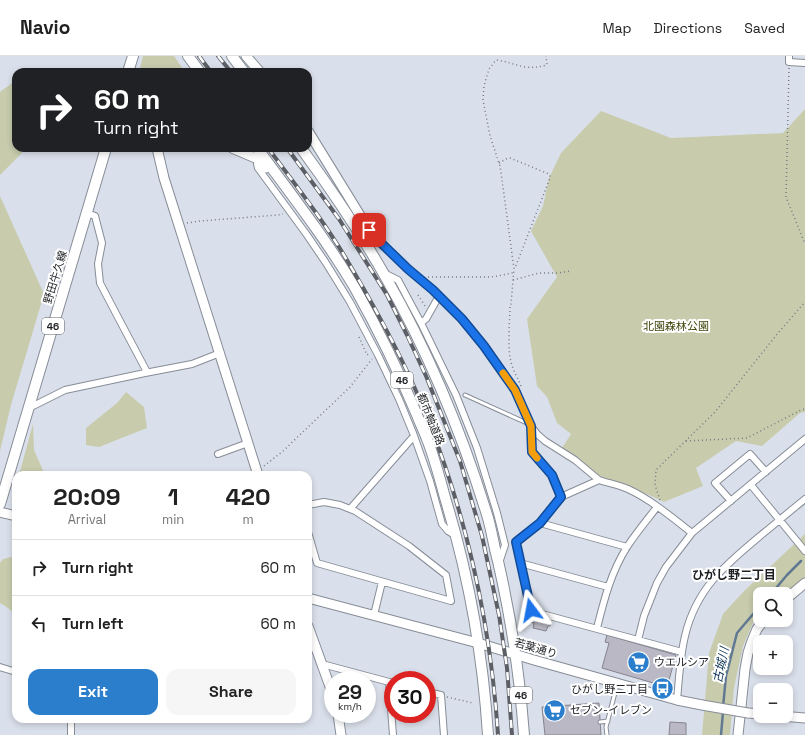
<!DOCTYPE html>
<meta charset="utf-8">
<style>
:root{--surface:#fff;--page:#f6f6f6;--text:#222;--muted:#767676;--line:#e0e0e0;--accent:#2a7ecc}
body{margin:0;font-family:"Space Grotesk","Noto Sans JP",sans-serif;background:var(--page);color:var(--text);height:100vh;display:flex;flex-direction:column;font-size:15px;white-space:nowrap}
*{box-sizing:border-box;margin:0}
p{font-size:13px;color:var(--muted)}
.icon{flex:none;width:22px;height:22px;fill:none;stroke:currentColor;stroke-width:2;stroke-linecap:round;stroke-linejoin:round}
.map{position:relative;flex:1;overflow:hidden}
.drawer{position:absolute;left:12px;top:415px;width:300px;height:252px;display:flex;flex-direction:column;background:var(--surface);border-radius:12px;box-shadow:0 2px 6px #0003}
.drawer>*{flex:none}
.guide{position:absolute;left:12px;top:12px;width:300px;height:84px;border-radius:12px;box-shadow:0 2px 6px #0003;background:#202124;color:#fff;overflow:hidden}
.tools{position:absolute;left:753px;top:531px;display:grid;gap:8px}
.tools a{display:grid;place-items:center;width:40px;height:40px;border-radius:8px;background:var(--surface);box-shadow:0 2px 6px #0003;font-size:20px}
.speed{position:absolute;left:324px;top:615px;display:flex;gap:8px;font-size:20px;font-weight:700;text-align:center}
.speed>*{display:grid;place-content:center;width:52px;height:52px;border-radius:50%;background:var(--surface);box-shadow:0 2px 6px #0003;line-height:1}
.speed small{font-size:10px;font-weight:400}
.speed .limit{border:6px solid #d22;background:#fff;color:#111}
.pin{position:absolute;display:grid;place-items:center;width:34px;height:34px;color:#fff;margin:-17px;border-radius:8px;box-shadow:0 2px 6px #0006}
.me{position:absolute;width:44px;margin:-22px;rotate:347deg;stroke-linejoin:round;filter:drop-shadow(0 0 3px #0008)}
.turn{display:flex;align-items:center;gap:14px;height:84px;padding:0 16px;font-size:18px}
.turn .icon{width:52px;height:52px;stroke-width:2.5}
.turn b{display:block;font-size:28px;line-height:34px}
.eta{display:flex;justify-content:space-evenly;align-items:center;height:68px;text-align:center}
.eta b{font-size:24px;font-weight:600;line-height:28px}
.primary-button{display:flex;gap:8px;margin-top:auto;padding:8px 16px}
.primary-button a{flex:1;height:46px;border-radius:12px;background:var(--accent);color:#fff;font-size:16px;font-weight:600;line-height:46px;text-align:center}
.primary-button a+a{background:var(--page);color:var(--text)}
ul{padding:0;list-style:none}
li{display:flex;align-items:center;gap:12px;height:56px;padding:0 16px;border-top:1px solid var(--line)}
li div{flex:1}
li b{display:block;font-size:15px}
li em{font-style:normal}
header{display:flex;align-items:center;gap:24px;box-sizing:border-box;height:56px;padding:0 20px;background:var(--surface);border-bottom:1px solid var(--line)}
header strong{font-size:19px}
nav{display:flex;gap:22px;margin-inline-start:auto;font-size:14px}
.map>svg:first-child{display:block}
.green{fill:#c8ccad}
.lines{fill:none;stroke-linecap:round;stroke-linejoin:round}
.stream{stroke:#607892;stroke-width:2.5}
.building{fill:#b9b8c4;stroke:#84838e}
.lane-casing{stroke:#878d97;stroke-width:5}
.street-casing{stroke:#878d97;stroke-width:8}
.secondary-casing{stroke:#878d97;stroke-width:11}
.primary-casing{stroke:#878d97;stroke-width:12}
.path{stroke:#777a82;stroke-width:1.5;stroke-dasharray:1 3;stroke-linecap:butt}
.lane{stroke:#fff;stroke-width:3}
.street{stroke:#fff;stroke-width:6}
.secondary{stroke:#fff;stroke-width:9}
.primary{stroke:#fff;stroke-width:10}
.rail-casing{stroke:#5c5f65;stroke-width:4}
.rail{stroke:#fff;stroke-width:2.5;stroke-dasharray:8;stroke-linecap:butt}
.secondary-bridge-casing{stroke:#878d97;stroke-width:11;stroke-linecap:butt}
.secondary-bridge{stroke:#fff;stroke-width:9}
.route-casing{stroke:#114b97;stroke-width:10}
.route{stroke:#1a73e8;stroke-width:7}
.slow{stroke:#f59e0b;stroke-width:7}
.labels{text-anchor:middle;stroke-width:4;stroke-linejoin:round;paint-order:stroke}
.shield{fill:#fff;stroke:#616265;stroke-width:1}
.shield-label{font-size:10px;font-weight:bold;fill:#1d1f23}
.street-label{font-size:11px;fill:#1d1f23;stroke:#fff}
.park-label{font-size:11px;fill:#41460d;stroke:#fff}
.poi-label{font-size:11px;fill:#1d1f23;stroke:#fff;text-anchor:start}
.neighbourhood-label{font-size:12px;font-weight:bold;fill:#1d1f23;stroke:#fff}
.water-label{font-size:12px;font-style:italic;fill:#0d3356;stroke:#fff}
</style>
<header>
<strong>Navio</strong>
<nav><a>Map</a><a>Directions</a><a>Saved</a></nav>
</header>
<div class="map">
<svg width="805" height="679" viewBox="0 0 805 679">
<rect width="100%" height="100%" fill="#dae0eb"/>
<path class="green" d="M143,0H174L185,16H139Z
M16,26V92H27L0,119V36L12,27Z
M805,53V356L800,357L762,390L736,385L696,412L703,430L664,446L649,439L598,419L580,404L562,392L571,378L557,367L547,341L537,330L527,263L557,221L531,175L543,150L549,122L561,97L601,55L671,82L783,77Z
M0,140L44,238L11,349L0,395Z
M126,336L144,351L147,372L99,391L86,389V372L117,347Z
M33,368L34,394L45,419H19Z
M805,478V521L783,538H760V559L753,567L743,590L734,632L730,679H702L709,597L723,558L744,535Z
M16,500V559L8,552L0,547V507L3,503Z"/>
<g class="lines">
<path class="stream" d="M771,538L787,519L801,505
M723,651L726,620L737,577L760,550
M721,679L723,656"/>
</g>
<path class="building" d="M530,559L551,565L550,570H548L546,575L533,572L534,567L530,566V563H529Z
M607,579L676,599L667,631L602,612L609,587L605,586Z
M599,647L601,679H545L542,651Z
M670,666L686,667V679H669Z"/>
<g class="lines">
<defs>
<path id="lane" d="M465,339L529,368
M600,666L608,665
M607,679L606,671L617,629"/>
<path id="street" d="M789,0V6L805,7
M261,101L257,108L258,112L307,179L326,207L350,246L378,299L399,343L413,377L430,425L442,468L448,475L456,480
M87,157L95,160L102,187L98,208L100,227L121,267L147,316
M369,174L378,184L408,213L433,234L462,263L484,290L515,334L531,370L537,378L545,385L575,404L599,424
M384,217L398,224L421,267L456,339L477,392L497,457L505,489L499,507
M421,267L426,263L439,240
M29,352L65,334L145,317L192,308L220,297
M531,371L532,396L552,419L561,441
M218,398L248,387
M751,429L805,495
M731,445L715,427L750,398L766,416
M308,449L324,446L340,449L355,455L409,490L446,519L451,545L317,507L308,476
M350,453L414,380
M540,467L627,491
M520,507L608,531
M374,559L382,526
M597,572C604,544 611,516 627,491C636,477 647,464 657,451
M638,584L644,560L657,527L666,511L692,477L805,383
M682,596L531,555L516,487L540,467L561,441L599,424C608,427 619,429 628,433C650,443 673,462 692,477
M322,608L393,627
M0,611L16,616
M389,626L393,679
M427,636L441,639L444,679
M677,644C679,623 680,601 685,580C696,533 725,509 760,480C775,468 790,455 805,443
M71,663V679"/>
<path id="secondary" d="M246,0L260,16
M308,75L369,174
M157,92L164,122L258,419
M232,92L260,104L266,112
M0,456L16,460
M308,542L478,587L534,604L677,644L702,649
M786,543L805,527
M308,570L333,639
M748,657L760,658
M338,658L341,679
M781,660L805,662
M738,679L745,613L748,597L752,585L757,573L764,564"/>
<path id="primary" d="M188,0L200,16
M232,0L244,16
M128,16L133,0
M257,92C291,138 326,183 355,232C378,273 399,316 417,359C420,367 424,375 427,383C435,403 440,424 446,445C469,521 483,600 488,679
M301,92C331,133 360,176 385,220C428,295 463,380 488,462C492,476 494,491 498,505C511,562 520,620 524,679
M0,448L106,92"/>
</defs>
<use href="#lane" class="lane-casing"/>
<use href="#street" class="street-casing"/>
<use href="#secondary" class="secondary-casing"/>
<use href="#primary" class="primary-casing"/>
<path class="path" d="M789,12L786,141L805,188
M499,107L506,103L510,102L549,118L550,120V122L515,212
M187,167L200,165L278,159L283,158
M428,221H490L498,220L512,217L513,215
M513,224L539,217H558L571,215
M418,239L425,250
M359,281L367,299L370,297
M521,330C518,322 513,315 511,306C507,289 510,266 510,249L511,248L514,213L503,131L500,110L490,80L483,44L484,30L489,13L496,4C506,5 515,9 525,11C533,12 539,11 547,9L546,0
M686,385L747,382L801,354L805,353
M264,410L283,395L350,331L372,303
M660,444L655,429L656,414L715,356L778,277L805,246
M447,641L473,647"/>
<use href="#lane" class="lane"/>
<use href="#street" class="street"/>
<use href="#secondary" class="secondary"/>
<use href="#primary" class="primary"/>
<defs>
<path id="rail" d="M199,0L211,16
M218,0L231,16
M268,92C297,131 327,169 351,211C380,260 408,312 429,366C468,466 491,572 498,679
M287,92L339,163L387,239L407,279L426,320L460,405L482,480L499,559L507,612L512,679"/>
</defs>
<use href="#rail" class="rail-casing"/>
<use href="#rail" class="rail"/>
<defs>
<path id="secondary-bridge" d="M702,649L748,657"/>
</defs>
<use href="#secondary-bridge" class="secondary-bridge-casing"/>
<use href="#secondary-bridge" class="secondary-bridge"/>
</g>
<g class="lines">
<defs>
<path id="route" d="M369,174L378,184L408,213L433,234L462,263L484,290L515,334L531,370L532,396L552,419L561,441L540,467L516,486L531,554"/>
</defs>
<use href="#route" class="route-casing"/>
<use href="#route" class="route"/>
<path class="slow" d="M503,317L515,334L531,370L532,396L537,402"/>
</g>
<defs>
<symbol id="supermarket-disc" viewBox="-11 -11 22 22"><circle r="9.5" fill="#2a7ecc" stroke="#fff"/><path d="M-6-5.5h2.5l.6 2H6L4.5 2H-2.5L-4.4-4H-6ZM-1.5 3.2a1.3 1.3 0 1 0 .1 0ZM3 3.2a1.3 1.3 0 1 0 .1 0Z" fill="#fff"/></symbol>
<symbol id="bus-disc" viewBox="-11 -11 22 22"><circle r="9.5" fill="#2a7ecc" stroke="#fff"/><path d="M-5-6H5V4H4V6H2V4H-2V6H-4V4H-5ZM-3.5-4V0h7V-4ZM-3.5 1.2v1.5H-2V1.2ZM2 1.2v1.5H3.5V1.2Z" fill="#fff"/></symbol>
</defs>
<g fill-rule="evenodd">
<use href="#supermarket-disc" x="626" y="594" width="25" height="25"/>
<use href="#bus-disc" x="650" y="620" width="25" height="25"/>
<use href="#supermarket-disc" x="542" y="642" width="25" height="25"/>
</g>
<g class="labels">
<g class="shield">
<rect x="42" y="262" width="22" height="16" rx="3"/>
<rect x="391" y="316" width="22" height="16" rx="3"/>
<rect x="510" y="631" width="22" height="16" rx="3"/>
</g>
<g class="shield-label">
<text x="53" y="274">46</text>
<text x="402" y="328">46</text>
<text x="521" y="643">46</text>
</g>
<g class="street-label">
<text transform="translate(55 221) rotate(-73)" y="4">野田牛久線</text>
<text transform="translate(431 363) rotate(68)" y="4">都市軸道路</text>
<text transform="translate(536 592) rotate(16)" y="4">若葉通り</text>
</g>
<g class="park-label">
<text x="676" y="274">北園森林公園</text>
</g>
<g class="poi-label">
<text x="654" y="610">ウエルシア</text>
<text x="648" y="637" text-anchor="end">ひがし野二丁目</text>
<text x="570" y="658">セブン-イレブン</text>
</g>
<g class="neighbourhood-label">
<text x="734" y="523">ひがし野二丁目</text>
</g>
<g class="water-label">
<text transform="translate(721 609) rotate(-78)" y="4">古城川</text>
</g>
</g>
</svg>
<div class="tools">
<a><svg class="icon" aria-label="search" viewBox="0 0 24 24"><circle cx="10" cy="10" r="6"/><path d="M15 15l6 6"/></svg></a>
<a>+</a>
<a>−</a>
</div>
<div class="speed"><div>29<small>km/h</small></div><div class="limit">30</div></div>
<div class="pin" style="left:369px;top:174px;background:#d93025"><svg class="icon" aria-label="arrive" viewBox="0 0 24 24"><path d="M6 21V4h12l-3 4 3 4H6"/></svg></div>
<svg class="me" style="left:531px;top:554px" viewBox="-20 -20 40 40"><path d="M0-17L14 15 0 8-14 15z" fill="#1a73e8" stroke="#fff" stroke-width="4"/></svg>
<div class="guide">
<div class="turn"><svg class="icon" aria-label="right" viewBox="0 0 24 24"><path d="M7 20v-9h11M14 6l5 5-5 5"/></svg><div><b>60 m</b>Turn right</div></div>
</div>
<section class="drawer">
<div class="eta">
<div><b>20:09</b><p>Arrival</p></div>
<div><b>1</b><p>min</p></div>
<div><b>420</b><p>m</p></div>
</div>
<ul>
<li><svg class="icon" aria-label="right" viewBox="0 0 24 24"><path d="M7 20v-9h11M14 6l5 5-5 5"/></svg><div><b>Turn right</b></div><em>60 m</em></li>
<li><svg class="icon" aria-label="left" viewBox="0 0 24 24"><path d="M17 20v-9H6M10 6l-5 5 5 5"/></svg><div><b>Turn left</b></div><em>60 m</em></li>
</ul>
<div class="primary-button"><a>Exit</a><a>Share</a></div>
</section>
</div>
